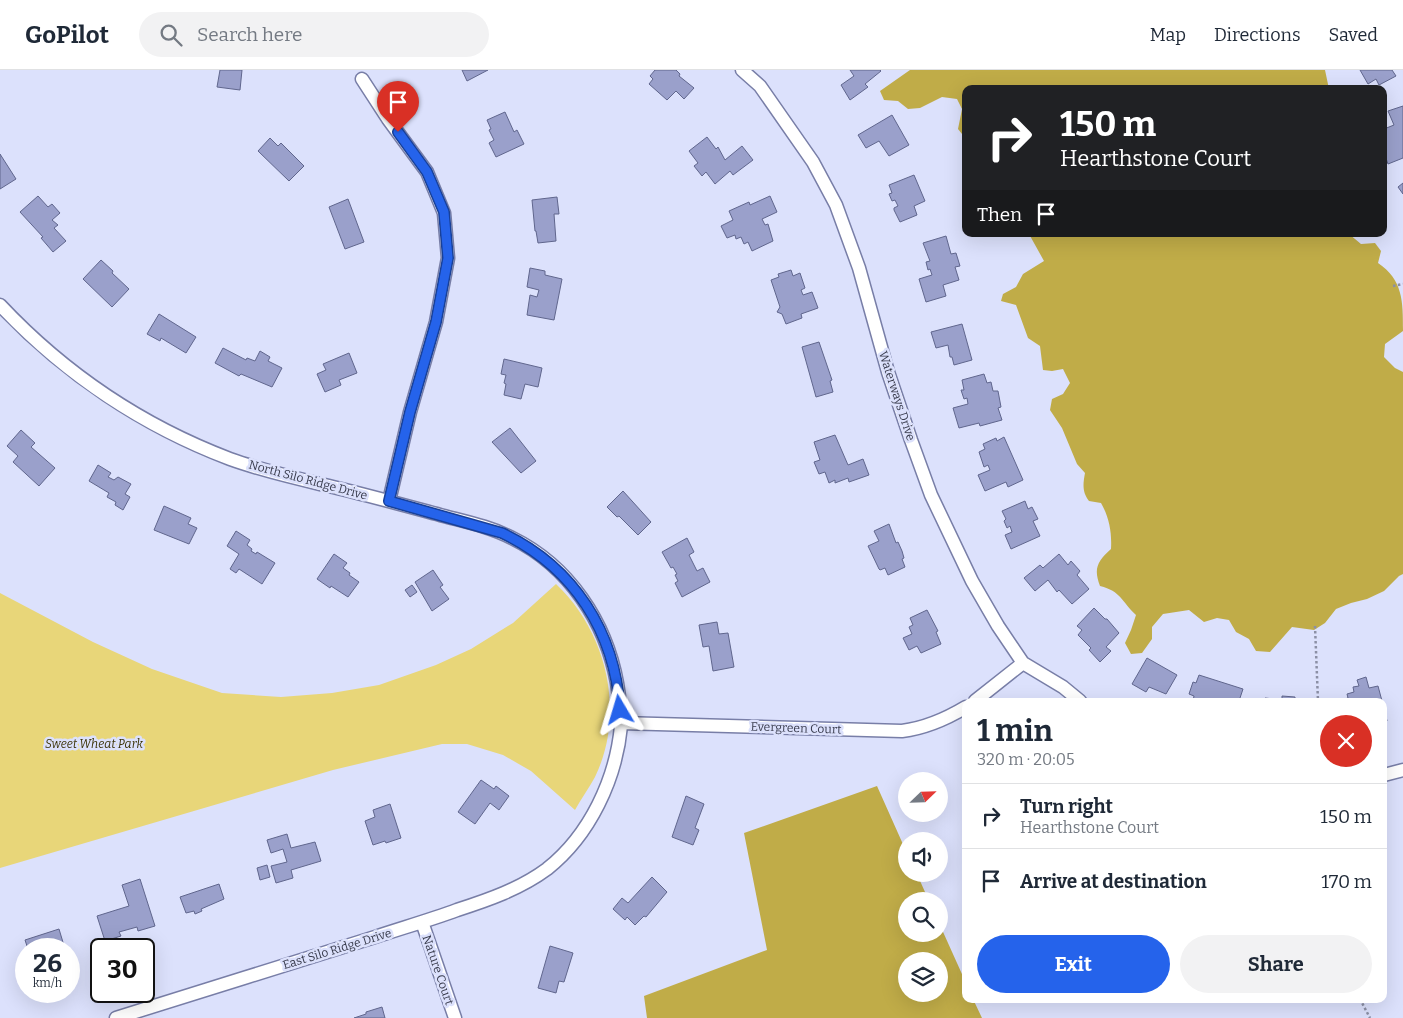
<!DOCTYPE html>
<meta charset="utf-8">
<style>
:root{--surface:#fff;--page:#f2f2f3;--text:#1f2937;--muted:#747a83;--line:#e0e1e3;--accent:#2563eb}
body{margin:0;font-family:Bitter,serif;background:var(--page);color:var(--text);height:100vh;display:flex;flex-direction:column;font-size:19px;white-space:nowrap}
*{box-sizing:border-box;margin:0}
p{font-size:16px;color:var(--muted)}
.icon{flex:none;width:28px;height:28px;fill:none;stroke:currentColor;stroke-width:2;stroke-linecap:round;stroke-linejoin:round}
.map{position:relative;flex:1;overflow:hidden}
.details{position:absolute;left:962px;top:628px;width:425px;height:305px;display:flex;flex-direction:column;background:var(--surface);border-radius:10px;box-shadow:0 5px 20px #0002}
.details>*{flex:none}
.banner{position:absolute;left:962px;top:15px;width:425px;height:152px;border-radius:10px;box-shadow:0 5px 20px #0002;background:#202124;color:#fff;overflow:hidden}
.needle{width:32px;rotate:67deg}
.tools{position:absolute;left:898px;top:702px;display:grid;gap:10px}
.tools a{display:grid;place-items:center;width:50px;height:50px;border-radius:50%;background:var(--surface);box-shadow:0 5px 20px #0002;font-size:25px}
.speed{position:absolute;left:15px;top:868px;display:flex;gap:10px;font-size:25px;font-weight:700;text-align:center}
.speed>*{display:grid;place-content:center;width:65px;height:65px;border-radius:50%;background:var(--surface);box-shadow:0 5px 20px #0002;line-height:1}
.speed small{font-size:12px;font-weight:400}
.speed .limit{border:2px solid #111;border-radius:8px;background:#fff;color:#111}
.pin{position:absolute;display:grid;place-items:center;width:42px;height:42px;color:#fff;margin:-51px -21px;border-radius:50% 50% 50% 0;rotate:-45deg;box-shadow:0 0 5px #0007}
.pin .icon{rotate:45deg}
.me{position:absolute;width:55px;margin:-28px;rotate:353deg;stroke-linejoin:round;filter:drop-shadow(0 0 4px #0008)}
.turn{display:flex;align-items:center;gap:18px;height:105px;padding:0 15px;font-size:22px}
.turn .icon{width:65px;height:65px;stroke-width:2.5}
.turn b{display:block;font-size:35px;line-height:42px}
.then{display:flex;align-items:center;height:48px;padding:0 15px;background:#0003;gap:10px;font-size:19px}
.round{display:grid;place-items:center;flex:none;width:52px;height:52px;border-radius:26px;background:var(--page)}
.head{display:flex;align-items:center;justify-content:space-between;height:85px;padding:0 15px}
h1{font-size:30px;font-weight:700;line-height:38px}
.button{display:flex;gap:10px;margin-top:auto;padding:10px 15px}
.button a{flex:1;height:58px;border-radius:30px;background:var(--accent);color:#fff;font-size:20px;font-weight:700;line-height:58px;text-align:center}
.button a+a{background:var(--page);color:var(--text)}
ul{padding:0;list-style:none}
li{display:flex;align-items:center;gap:15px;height:65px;padding:0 15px;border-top:1px solid var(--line)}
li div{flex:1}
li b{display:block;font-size:19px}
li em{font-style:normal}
header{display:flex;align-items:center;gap:30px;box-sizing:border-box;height:70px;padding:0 25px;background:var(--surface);border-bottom:1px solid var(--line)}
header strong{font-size:24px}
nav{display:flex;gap:28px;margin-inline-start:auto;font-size:18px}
.search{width:350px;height:45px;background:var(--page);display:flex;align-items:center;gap:12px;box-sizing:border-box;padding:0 18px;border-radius:28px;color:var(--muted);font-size:19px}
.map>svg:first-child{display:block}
.green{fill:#e8d679}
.forest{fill:#c0ac48;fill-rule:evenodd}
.building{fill:#9aa0cb;stroke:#60668d}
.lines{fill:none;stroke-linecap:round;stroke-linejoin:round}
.street-casing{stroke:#787ea7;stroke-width:15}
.path{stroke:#8b8fa5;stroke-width:2.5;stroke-dasharray:2.5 2.5;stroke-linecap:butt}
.street{stroke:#fff;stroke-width:12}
.route-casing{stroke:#184099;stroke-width:12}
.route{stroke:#2563eb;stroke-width:9}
.labels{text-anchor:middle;stroke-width:5;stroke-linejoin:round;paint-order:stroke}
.street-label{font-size:12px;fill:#383b4c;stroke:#dce1fc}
.park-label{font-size:12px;font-style:italic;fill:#3b3307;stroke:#dce1fc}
</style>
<header>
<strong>GoPilot</strong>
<div class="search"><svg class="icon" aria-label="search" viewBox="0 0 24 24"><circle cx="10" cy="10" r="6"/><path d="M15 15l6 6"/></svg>Search here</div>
<nav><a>Map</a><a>Directions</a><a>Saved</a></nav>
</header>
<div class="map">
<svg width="1403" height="948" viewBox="0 0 1403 948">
<rect width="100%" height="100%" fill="#dce1fc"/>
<path class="green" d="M556,514C607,562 626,643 595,707C589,718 581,729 575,740L531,701L503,685L467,674H442L333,700L0,798V523L93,572L152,599L222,623L281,627L332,623L379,615L436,595L471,579L513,553Z"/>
<path class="forest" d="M910,0H1325L1329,19H966V69L958,59L962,39L957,29L942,27L920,38L908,39L898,31L884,30L880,21Z
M1029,164H1349L1361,174L1375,173L1381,181L1378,193C1403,210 1403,231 1403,261L1385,274L1384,287L1395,298L1403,302V504L1399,506L1384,521L1367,529L1351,533L1336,539L1325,553L1314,560L1292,557L1270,582L1256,581L1249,569L1236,562L1229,550L1217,548L1204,552L1189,540L1163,544L1152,557V569L1142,583L1131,584L1125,573L1131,560L1136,545C1122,532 1121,521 1100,516C1093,498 1098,491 1111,479C1112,462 1109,447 1101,433L1089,431C1082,422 1083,414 1085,403L1077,394L1062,358L1050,340L1052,329L1063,324L1070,313L1063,299L1052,301L1043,300L1040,276L1028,268L1016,235L1001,231L1003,224L1016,217L1023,204L1044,191Z
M877,716L906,781V804H917L929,831H906V864H939V853L966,913V929H973L982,948H647L644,926L767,880L744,763ZM906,891H939V924H906Z"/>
<path class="building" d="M220,0H242L240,20L217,17Z
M462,0H488L467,11Z
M655,0H676L680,4L679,6L694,18L684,29L676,21L667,30L649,14L653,9L650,6Z
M850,0H880L881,1L865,14L868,17L850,30L841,15L854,6Z
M1360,0H1392L1396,6L1379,15L1376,9L1368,14Z
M1403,36V88L1388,94L1384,83V59L1394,55L1388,41Z
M505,42L514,62L517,60L524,74L496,87L489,73L494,70L489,60L491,59L487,50Z
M892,45L909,75L889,86L879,71L866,78L858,65Z
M707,67L716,79L718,77L725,90L742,76L753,90L733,105L730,101L715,114L706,102L702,106L694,96L698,93L689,81Z
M270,68L278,76L281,73L304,96L289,111L258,81Z
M0,84L16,109L0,119Z
M914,105L925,131L914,136L917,145L900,152L894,140V138L898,136L895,130L892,131L889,124L892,123L889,115Z
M1403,113V124L1398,117Z
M38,126L48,137L52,134L60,143L52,150L58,155L54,158L66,171L53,182L41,168L43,167L20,142Z
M770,126L777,142L762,149L765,155L768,154L773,171L752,181L748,172L744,174L741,167L736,169L735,165L727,168L721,156L733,150L729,141L749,132L750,135Z
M557,127L559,144H554L556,171L538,173L536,161H535L532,130Z
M348,129L364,172L345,179L329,137Z
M946,166L951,184L956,183L960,196L955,197L959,210L943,215L946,226L926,232L919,209L932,205L930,199L928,200L926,192L930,191L923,173Z
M101,190L113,201L112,203L129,219L112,237L83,209Z
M530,198L545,201V205L562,209L554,250L527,245L530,225L537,227L539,220L527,217Z
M791,200L793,206L800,203L805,218L801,220L803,225L812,222L818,238L801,244L802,248L786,254L782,244L777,242L780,237L771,210L779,207L778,204Z
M159,244L196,267L186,283L161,268L160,271L147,264Z
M962,254L972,290L954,295L952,287H950L948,275L936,278L931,262Z
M819,272L832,310L830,311L833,322L816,327L802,277Z
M223,278L246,290L247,288L255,291L260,281L270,287L268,291L282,298L272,317L241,304L239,306L215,293Z
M349,283L357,303L339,310L341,315L325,322L317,304L326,300L323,294Z
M504,289L542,298L538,317L525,314L521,329L504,325L506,314L504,313L506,305L501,304Z
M984,304L987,313L991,312L993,321H998L1001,337L998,338L1002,350L980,356L979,353L959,358L953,338L968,334L967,328L964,329L961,320H964L962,310Z
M510,358L536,391L521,403L492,372Z
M21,360L35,373L31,377L55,398L39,416L13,392L18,386L7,376Z
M835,365L848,395L863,389L869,405L849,412L848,408L835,413V410L829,413L825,402L819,404L814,392L820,390L814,372Z
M1004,367L1023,410L1008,417L1006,412L985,421L978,405L990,400L988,395L984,397L979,382L985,379L983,374L996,368L997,371Z
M98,395L111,403L108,407L114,410L118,407L131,414L125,424L130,427L123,440L115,435L116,432L107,427L109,423L89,411Z
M623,421L651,452L638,465L619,446L617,447L607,437Z
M1025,431L1028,439L1032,437L1038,449L1033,451L1040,466L1011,479L1005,465L1012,462L1010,456L1007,458L1004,451L1006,449L1002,441Z
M164,436L191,448L188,454L197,458L189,474L154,460Z
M889,454L896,473L898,472L902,481L904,488L902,489L905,497L888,505L885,498L880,500L879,499L868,476L879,471L874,461Z
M236,461L250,470L247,475L252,479L251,481L256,484L257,482L275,493L262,514L239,499L236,503L230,499L239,484L227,476Z
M687,468L694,482L689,485L697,501L703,498L710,512L682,527L675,513L678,511L675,505L677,504L673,497L671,498L662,482Z
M334,484L347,493L343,498L350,503L349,505L359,512L348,527L331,516L330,518L317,509Z
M1059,484L1068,495L1071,491L1080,501L1077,505L1089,519L1072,534L1059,520L1057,522L1048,510L1035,521L1024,508L1040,495L1043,498Z
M433,500L443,515L440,517L449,529L432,541L415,512Z
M412,515L417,522L410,527L405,520Z
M1094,538L1105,549H1107L1119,563L1106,577L1111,581L1100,592L1089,580L1091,578L1078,565L1082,560L1077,556Z
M927,540L938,561L936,562L941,574L921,583L917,576L909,580L903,568L912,564L909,557L913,555L910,548Z
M717,552L719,564L728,563L734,597L713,601L709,576L703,577L699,555Z
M1147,588L1177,605L1166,624L1149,617L1146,622L1132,614Z
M1199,605L1243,619L1239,631H1193L1194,626L1189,624L1193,612L1196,613Z
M1366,607L1369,618L1378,616L1382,631H1338L1348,628L1347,624L1354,622L1353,617L1359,616L1357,610Z
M1282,626L1295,627V631H1302H1264L1265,628L1282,630Z
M1384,637L1387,651L1384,652Z
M481,710L494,719L496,716L509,726L499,740L490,733L475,754L458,742Z
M686,726L704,734L695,758L699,760L693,775L672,767Z
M390,734L401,768L386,773L385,771L373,775L365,751L375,747L373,740Z
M287,764L291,778L315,772L321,791L291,800L293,808L276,813L271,796L287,792L283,779L271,783L267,770Z
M267,795L270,807L260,810L257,798Z
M652,807L667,822L646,847L644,846L635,855L627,847L625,850L613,839L622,828L628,833Z
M140,809L155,856L138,861L137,857L119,862L121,866L105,871L97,846L129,836L122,815Z
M219,814L224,829L201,839L202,841L195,844L194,841L186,843L180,827Z
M59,859L65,879H28L25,870Z
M550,876L573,883L564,912L559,911L556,923L538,918Z
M382,937L385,948H354L366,944V942Z"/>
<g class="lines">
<defs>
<path id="street" d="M742,0L760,16L813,92L836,135L859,198L888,302L911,370L931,425L972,511L998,556L1023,593L1063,617L1080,631
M362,9L388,49L427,102L444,143L448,188L436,252L410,342L389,431
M0,235C64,303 143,356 230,389C263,401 299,409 333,417C371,426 407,436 444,446C467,452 491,457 512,468C569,496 606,552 617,613C619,627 622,642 621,656C616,709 590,765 547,799C520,819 488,830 457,840C430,850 402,858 375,867C289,894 202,921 116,948
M975,631L1023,593
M621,653L902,661C926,658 946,649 966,637
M1384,705L1403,700
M422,852L455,948"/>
</defs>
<use href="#street" class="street-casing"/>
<path class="path" d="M1393,216L1403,214
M1315,556L1318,631
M1360,929L1370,948"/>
<use href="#street" class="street"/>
</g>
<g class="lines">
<defs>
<path id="route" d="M398,62L427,102L444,142L448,188L436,252L410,342L389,431L502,463C574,497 615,562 620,640"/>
</defs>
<use href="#route" class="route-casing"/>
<use href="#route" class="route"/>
</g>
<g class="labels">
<g class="street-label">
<text transform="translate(897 326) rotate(72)" y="4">Waterways Drive</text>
<text transform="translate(308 410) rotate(15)" y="4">North Silo Ridge Drive</text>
<text transform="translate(796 658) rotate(2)" y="4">Evergreen Court</text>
<text transform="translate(337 879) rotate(-17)" y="4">East Silo Ridge Drive</text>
<text transform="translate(438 900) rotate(71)" y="4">Nature Court</text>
</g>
<g class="park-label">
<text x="94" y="678">Sweet Wheat Park</text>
</g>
</g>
</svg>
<div class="tools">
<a><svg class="needle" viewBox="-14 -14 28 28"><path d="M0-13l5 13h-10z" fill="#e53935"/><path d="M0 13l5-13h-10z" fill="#747a83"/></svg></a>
<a><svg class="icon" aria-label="sound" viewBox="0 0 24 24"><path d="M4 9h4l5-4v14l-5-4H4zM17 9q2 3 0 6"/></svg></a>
<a><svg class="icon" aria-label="search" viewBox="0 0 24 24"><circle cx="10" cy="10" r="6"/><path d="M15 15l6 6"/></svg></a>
<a><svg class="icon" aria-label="layers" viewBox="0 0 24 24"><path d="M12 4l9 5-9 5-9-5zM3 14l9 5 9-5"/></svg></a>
</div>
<div class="speed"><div>26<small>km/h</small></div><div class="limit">30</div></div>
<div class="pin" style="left:398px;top:62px;background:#d93025"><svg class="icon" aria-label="arrive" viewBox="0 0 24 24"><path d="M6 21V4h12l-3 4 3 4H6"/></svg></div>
<svg class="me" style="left:620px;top:640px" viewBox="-20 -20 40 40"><path d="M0-17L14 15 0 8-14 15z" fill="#2563eb" stroke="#fff" stroke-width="4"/></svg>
<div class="banner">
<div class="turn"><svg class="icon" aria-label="right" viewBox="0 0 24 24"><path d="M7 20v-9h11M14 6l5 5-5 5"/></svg><div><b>150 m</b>Hearthstone Court</div></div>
<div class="then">Then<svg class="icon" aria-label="arrive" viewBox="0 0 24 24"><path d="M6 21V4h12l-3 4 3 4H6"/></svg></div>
</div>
<section class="details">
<div class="head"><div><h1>1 min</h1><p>320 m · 20:05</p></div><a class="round" style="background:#d93025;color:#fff"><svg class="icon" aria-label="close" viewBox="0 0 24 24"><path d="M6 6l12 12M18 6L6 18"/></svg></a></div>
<ul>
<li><svg class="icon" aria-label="right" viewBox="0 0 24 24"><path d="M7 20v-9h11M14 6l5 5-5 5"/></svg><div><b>Turn right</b><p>Hearthstone Court</p></div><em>150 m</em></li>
<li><svg class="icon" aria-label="arrive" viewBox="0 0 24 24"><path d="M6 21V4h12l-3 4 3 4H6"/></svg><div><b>Arrive at destination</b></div><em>170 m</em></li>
</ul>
<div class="button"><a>Exit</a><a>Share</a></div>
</section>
</div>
